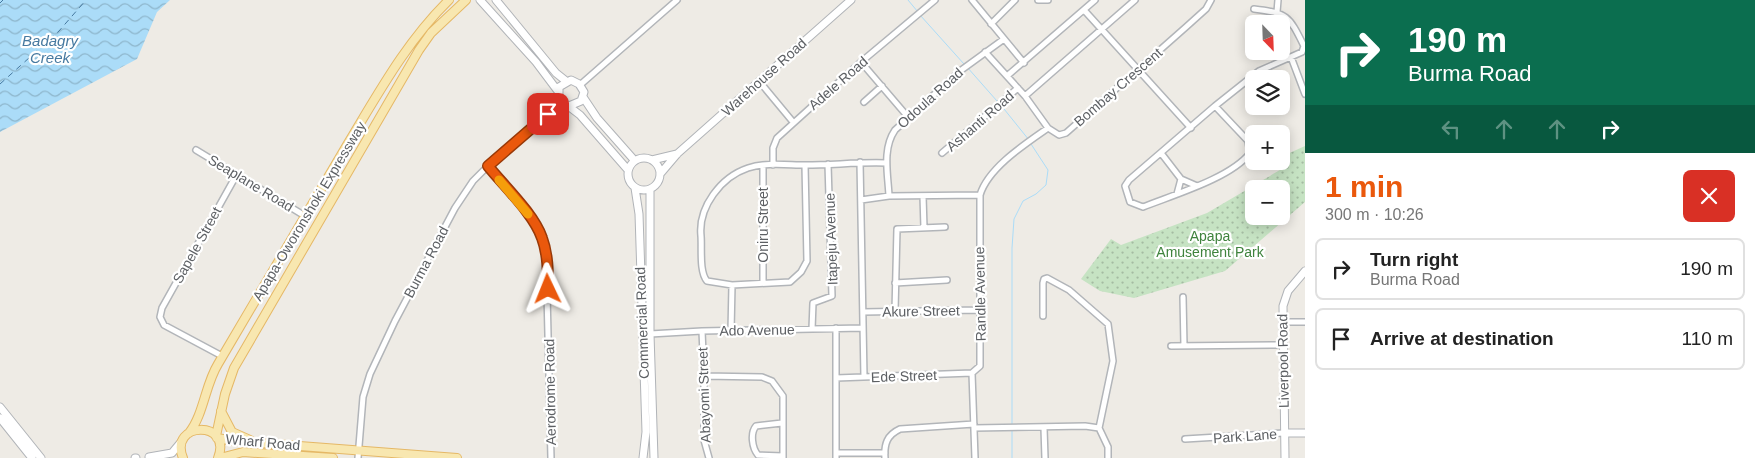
<!DOCTYPE html>
<meta charset="utf-8">
<style>
:root{--surface:#fff;--page:#f6f6f6;--text:#222;--muted:#767676;--line:#e0e0e0;--accent:#ea580c}
body{margin:0;font-family:Arial,sans-serif;background:var(--page);color:var(--text);height:100vh;display:flex;flex-direction:column;font-size:19px;white-space:nowrap}
*{box-sizing:border-box;margin:0}
p{font-size:16px;color:var(--muted)}
.icon{flex:none;width:28px;height:28px;fill:none;stroke:currentColor;stroke-width:2;stroke-linecap:round;stroke-linejoin:round}
.map{position:relative;flex:1;overflow:hidden}
.sheet{display:flex;flex-direction:column;background:var(--surface);width:450px}
.sheet>*{flex:none}
.guide{background:#0b6e4f;color:#fff;overflow:hidden}
.needle{width:32px;rotate:157deg}
.buttons{position:absolute;left:1245px;top:15px;display:grid;gap:10px}
.buttons a{display:grid;place-items:center;width:45px;height:45px;border-radius:8px;background:var(--surface);box-shadow:0 2px 12px #0003;font-size:25px}
.pin{position:absolute;display:grid;place-items:center;width:42px;height:42px;color:#fff;margin:-21px;border-radius:10px;box-shadow:0 2px 8px #0006}
.me{position:absolute;width:55px;margin:-28px;rotate:358deg;stroke-linejoin:round;filter:drop-shadow(0 0 4px #0008)}
.turn{display:flex;align-items:center;gap:18px;height:105px;padding:0 20px;font-size:22px}
.turn .icon{width:65px;height:65px;stroke-width:2.5}
.turn b{display:block;font-size:35px;line-height:42px}
.lanes{display:flex;align-items:center;height:48px;padding:0 20px;background:#0003;justify-content:center;gap:25px;direction:ltr}
.lanes .off{opacity:.35}
.round{display:grid;place-items:center;flex:none;width:52px;height:52px;border-radius:8px;background:var(--page)}
.summary{display:flex;align-items:center;justify-content:space-between;height:85px;padding:0 20px}
h1{font-size:30px;font-weight:700;line-height:38px;color:var(--accent)}
ul{padding:0;list-style:none}
li{display:flex;align-items:center;gap:15px;height:62px;margin:0 10px 8px;padding:0 10px;border:2px solid var(--line);border-radius:8px}
li div{flex:1}
li b{display:block;font-size:19px}
li em{font-style:normal}
main{display:flex;flex:1;min-height:0}
.map>svg:first-child{display:block}
.park{fill:url(#park-dots);fill-rule:evenodd}
.water{fill:url(#water-waves)}
.lines{fill:none;stroke-linecap:round;stroke-linejoin:round}
.stream{stroke:#abdcf8;stroke-width:1}
.ferry{stroke:#4679a0;stroke-width:1;stroke-dasharray:6 5;stroke-linecap:butt}
.street-casing{stroke:#b2b5b9;stroke-width:8}
.secondary-casing{stroke:#b1b4b8;stroke-width:9}
.primary-casing{stroke:#e5b866;stroke-width:10}
.street{stroke:#fff;stroke-width:5}
.secondary{stroke:#fff;stroke-width:7}
.primary{stroke:#f8e7b0;stroke-width:8}
.route-casing{stroke:#983908;stroke-width:12}
.route{stroke:#ea580c;stroke-width:9}
.slow{stroke:#f59e0b;stroke-width:9}
.labels{text-anchor:middle;stroke-width:4.5;stroke-linejoin:round;paint-order:stroke}
.street-label{font-size:14px;fill:#5d6064;stroke:#fff}
.park-label{font-size:14px;fill:#3f833d;stroke:#fff}
.water-label{font-size:15px;font-style:italic;fill:#4679a0;stroke:#fff}
</style>
<main>
<div class="map">
<svg width="1305" height="458" viewBox="0 0 1305 458">
<defs>
<pattern id="park-dots" width="8" height="8" patternUnits="userSpaceOnUse" patternTransform="scale(1.25)"><rect width="8" height="8" fill="#c6e3c3"/><path d="M2 2h.1M6 6h.1" fill="none" stroke="#a4bba2" stroke-width="1.8" stroke-linecap="round"/></pattern>
<pattern id="water-waves" width="16" height="10" patternUnits="userSpaceOnUse" patternTransform="scale(1.25)"><rect width="16" height="10" fill="#abdcf8"/><path d="M0 5q4-4 8 0t8 0" fill="none" stroke="#8eb6cc"/></pattern>
</defs>
<rect width="100%" height="100%" fill="#eeebe5"/>
<path class="park" d="M1305,146V202L1225,271L1134,298L1100,291L1081,279L1111,239L1121,245L1207,213L1290,164L1285,155ZM1254,189H1281V216H1254Z"/>
<path class="water" d="M0,0H170L157,12L137,59L0,132Z"/>
<g class="lines">
<path class="stream" d="M908,0L918,12
M920,15L964,64
M967,67L997,101
M1000,104L1029,140
M1012,425V248L1014,219L1023,201L1036,194L1046,185L1048,170L1031,144
M1012,458V429"/>
<path class="ferry" d="M0,3L3,0
M0,84L59,31L86,0"/>
<defs>
<path id="street" d="M972,0L1024,63
M1038,0H1048
M1084,10L1191,128
M1277,12L1278,0
M991,24L1015,0
M985,52L1025,96L1048,128L1059,135L1066,133L1186,27L1206,9L1211,0
M1291,57L1305,94
M861,62L908,117
M1007,76L1095,0
M759,81L793,122
M580,85L677,0
M1025,96L1135,0
M864,102L882,86
M1215,106L1248,141L1250,153C1231,178 1173,195 1143,207L1130,202L1125,186L1129,180L1215,106L1259,71L1302,52L1304,46C1289,16 1288,13 1254,9
M196,150L305,216
M942,153L1018,88
M1161,153L1181,179L1197,186
M860,162L864,377
M773,165V148L777,138L861,62L935,0
M805,165L807,261L801,272L790,282L732,285L707,281C699,272 702,248 701,236C698,207 721,177 748,168C766,162 787,165 806,165C833,165 859,162 886,163
M488,166C510,193 538,218 546,252L551,458
M763,167V282
M1177,194L1181,179
M889,196C888,174 882,149 895,130L960,71L1004,39
M923,196L924,228
M861,200L889,196L980,195
M895,283L947,280
M1183,297L1184,346
M895,311L897,229L945,227
M863,312L979,310
M1043,316V283L1044,279L1047,278L1069,290L1108,324L1113,361L1099,428
M1283,322H1305
M812,329L813,303L832,296L828,164
M702,331L704,376V440L709,458
M731,331L732,285
M650,334L702,331L863,328
M1171,346L1282,345
M222,356L164,325L160,317L162,308L237,174
M972,373L980,366V195C988,168 1025,144 1048,128
M972,373L975,458
M704,376L762,377L772,381L783,396V458
M836,378L972,373
M782,423L756,426C750,433 752,448 758,455L783,456
M974,428L1085,426L1099,428L1108,447V458
M1044,428L1045,458
M1185,439L1284,433
M836,453H885
M358,458L363,397L370,374L395,321L455,208L473,181L488,166L561,103
M836,458V328
M885,458C884,444 887,435 900,429L974,424"/>
<path id="secondary" d="M480,0L536,62L557,90
M496,0L556,73L566,81
M583,97L597,118L635,161
M569,106L581,101L584,92L579,84L571,80L559,87V99L580,115L628,170
M628 174a16 16 0 1 1 32 0a16 16 0 1 1-32 0Z
M652,160L677,154
M660,174L677,154L851,0
M635,188L639,214L646,432L643,458
M650,189V334L654,458
M0,407L41,458
M0,418L32,458
M1284,433H1305
M149,457L172,453L182,441
M135,458H136
M1285,458L1283,306L1288,291L1305,271"/>
<path id="primary" d="M221,411L232,432L250,440
M189,433C204,414 205,385 218,364C261,291 304,218 347,145C378,94 406,42 449,0
M216,436L225,394L234,368L419,50L431,33L466,0
M217,438L235,441L457,458
M183,458C168,421 233,420 218,458
M220,458L243,452L333,458"/>
</defs>
<use href="#street" class="street-casing"/>
<use href="#secondary" class="secondary-casing"/>
<use href="#primary" class="primary-casing"/>
<use href="#street" class="street"/>
<use href="#secondary" class="secondary"/>
<use href="#primary" class="primary"/>
</g>
<g class="lines">
<defs>
<path id="route" d="M548,289C548,272 548,254 542,238C534,214 504,186 488,166L548,114"/>
</defs>
<use href="#route" class="route-casing"/>
<use href="#route" class="route"/>
<path class="slow" d="M499,180L528,214"/>
</g>
<g class="labels">
<g class="street-label">
<text transform="translate(764 77) rotate(-42)" y="5">Warehouse Road</text>
<text transform="translate(838 83) rotate(-41)" y="5">Adele Road</text>
<text transform="translate(1118 87) rotate(-41)" y="5">Bombay Crescent</text>
<text transform="translate(930 98) rotate(-42)" y="5">Odoula Road</text>
<text transform="translate(980 121) rotate(-41)" y="5">Ashanti Road</text>
<text transform="translate(251 183) rotate(31)" y="5">Seaplane Road</text>
<text transform="translate(309 211) rotate(-59)" y="5">Apapa-Oworonshoki Expressway</text>
<text transform="translate(763 225) rotate(-90)" y="5">Oniru Street</text>
<text transform="translate(831 239) rotate(-92)" y="5">Itapeju Avenue</text>
<text transform="translate(197 245) rotate(-61)" y="5">Sapele Street</text>
<text transform="translate(426 262) rotate(-62)" y="5">Burma Road</text>
<text transform="translate(980 294) rotate(-91)" y="5">Randle Avenue</text>
<text transform="translate(921 311) rotate(-1)" y="5">Akure Street</text>
<text transform="translate(642 323) rotate(-92)" y="5">Commercial Road</text>
<text transform="translate(757 330) rotate(-1)" y="5">Ado Avenue</text>
<text transform="translate(1283 361) rotate(-91)" y="5">Liverpool Road</text>
<text transform="translate(904 376) rotate(-2)" y="5">Ede Street</text>
<text transform="translate(550 392) rotate(-91)" y="5">Aerodrome Road</text>
<text transform="translate(704 395) rotate(-92)" y="5">Abayomi Street</text>
<text transform="translate(1245 436) rotate(-4)" y="5">Park Lane</text>
<text transform="translate(263 442) rotate(5)" y="5">Wharf Road</text>
</g>
<g class="park-label">
<text x="1210" y="241">Apapa<tspan x="1210" dy="16">Amusement Park</tspan></text>
</g>
<g class="water-label">
<text x="50" y="46">Badagry<tspan x="50" dy="17">Creek</tspan></text>
</g>
</g>
</svg>
<div class="buttons">
<a><svg class="needle" viewBox="-14 -14 28 28"><path d="M0-13l5 13h-10z" fill="#e53935"/><path d="M0 13l5-13h-10z" fill="#767676"/></svg></a>
<a><svg class="icon" aria-label="layers" viewBox="0 0 24 24"><path d="M12 4l9 5-9 5-9-5zM3 14l9 5 9-5"/></svg></a>
<a>+</a>
<a>−</a>
</div>
<div class="pin" style="left:548px;top:114px;background:#d93025"><svg class="icon" aria-label="arrive" viewBox="0 0 24 24"><path d="M6 21V4h12l-3 4 3 4H6"/></svg></div>
<svg class="me" style="left:548px;top:289px" viewBox="-20 -20 40 40"><path d="M0-17L14 15 0 8-14 15z" fill="#ea580c" stroke="#fff" stroke-width="4"/></svg>
</div>
<section class="sheet">
<div class="guide">
<div class="turn"><svg class="icon" aria-label="right" viewBox="0 0 24 24"><path d="M7 20v-9h11M14 6l5 5-5 5"/></svg><div><b>190 m</b>Burma Road</div></div>
<div class="lanes"><svg class="icon off" aria-label="left" viewBox="0 0 24 24"><path d="M17 20v-9H6M10 6l-5 5 5 5"/></svg><svg class="icon off" aria-label="ahead" viewBox="0 0 24 24"><path d="M12 20V5M6 11l6-6 6 6"/></svg><svg class="icon off" aria-label="ahead" viewBox="0 0 24 24"><path d="M12 20V5M6 11l6-6 6 6"/></svg><svg class="icon" aria-label="right" viewBox="0 0 24 24"><path d="M7 20v-9h11M14 6l5 5-5 5"/></svg></div>
</div>
<div class="summary"><div><h1>1 min</h1><p>300 m · 10:26</p></div><a class="round" style="background:#d93025;color:#fff"><svg class="icon" aria-label="close" viewBox="0 0 24 24"><path d="M6 6l12 12M18 6L6 18"/></svg></a></div>
<ul>
<li><svg class="icon" aria-label="right" viewBox="0 0 24 24"><path d="M7 20v-9h11M14 6l5 5-5 5"/></svg><div><b>Turn right</b><p>Burma Road</p></div><em>190 m</em></li>
<li><svg class="icon" aria-label="arrive" viewBox="0 0 24 24"><path d="M6 21V4h12l-3 4 3 4H6"/></svg><div><b>Arrive at destination</b></div><em>110 m</em></li>
</ul>
</section>
</main>
